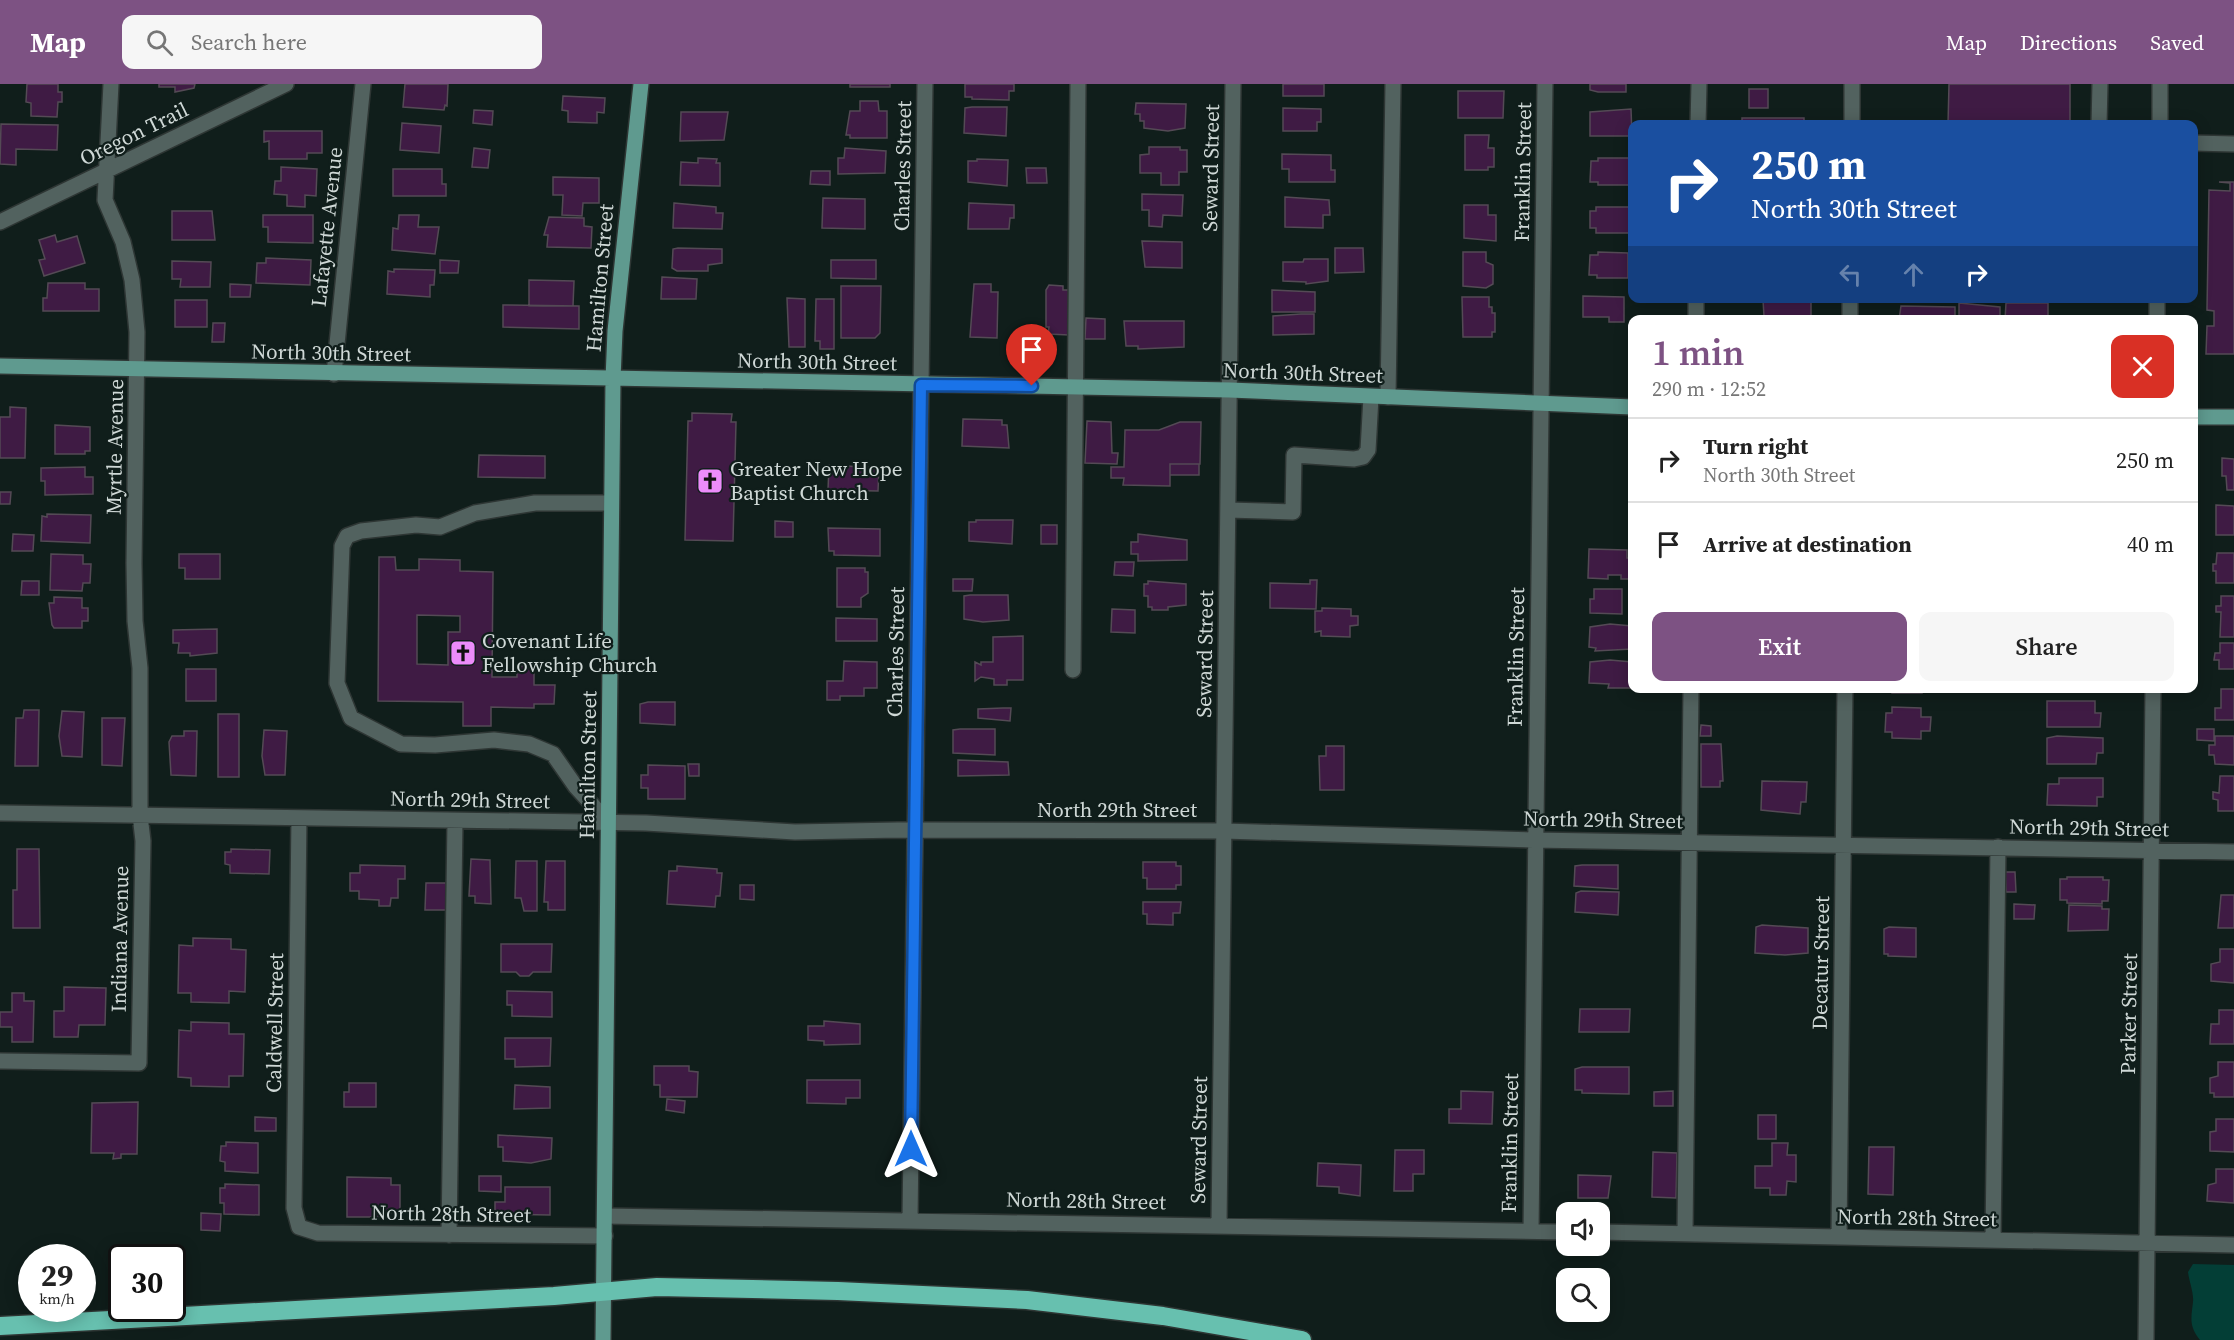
<!DOCTYPE html>
<meta charset="utf-8">
<style>
:root{--surface:#fff;--page:#f6f6f6;--text:#222;--muted:#767676;--line:#e0e0e0;--accent:#7d5283}
body{margin:0;font-family:"Source Serif 4",serif;background:var(--page);color:var(--text);height:100vh;display:flex;flex-direction:column;font-size:22px;white-space:nowrap}
*{box-sizing:border-box;margin:0}
p{font-size:20px;color:var(--muted)}
.icon{flex:none;width:33px;height:33px;fill:none;stroke:currentColor;stroke-width:2;stroke-linecap:round;stroke-linejoin:round}
.map{position:relative;flex:1;overflow:hidden}
.details{position:absolute;left:1628px;top:231px;width:570px;height:378px;display:flex;flex-direction:column;background:var(--surface);border-radius:12px;box-shadow:0 3px 15px #0003}
.details>*{flex:none}
.top-card{position:absolute;left:1628px;top:36px;width:570px;height:183px;border-radius:12px;box-shadow:0 3px 15px #0003;background:#1a4fa0;color:#fff;overflow:hidden}
.buttons{position:absolute;left:1556px;top:1118px;display:grid;gap:12px}
.buttons a{display:grid;place-items:center;width:54px;height:54px;border-radius:12px;background:var(--surface);box-shadow:0 3px 15px #0003;font-size:30px}
.speed{position:absolute;left:18px;top:1160px;display:flex;gap:12px;font-size:30px;font-weight:700;text-align:center}
.speed>*{display:grid;place-content:center;width:78px;height:78px;border-radius:50%;background:var(--surface);box-shadow:0 3px 15px #0003;line-height:1}
.speed small{font-size:15px;font-weight:400}
.speed .limit{border:3px solid #111;border-radius:9px;background:#fff;color:#111}
.pin{position:absolute;display:grid;place-items:center;width:51px;height:51px;color:#fff;margin:-62px -26px;border-radius:50% 50% 50% 0;rotate:-45deg;box-shadow:0 0 6px #0007}
.pin .icon{rotate:45deg}
.me{position:absolute;width:66px;margin:-33px;rotate:0deg;stroke-linejoin:round;filter:drop-shadow(0 0 4px #0008)}
.turn{display:flex;align-items:center;gap:21px;height:126px;padding:0 24px;font-size:27px}
.turn .icon{width:78px;height:78px;stroke-width:2.5}
.turn b{display:block;font-size:42px;line-height:51px}
.lanes{display:flex;align-items:center;height:57px;padding:0 24px;background:#0003;justify-content:center;gap:30px;direction:ltr}
.lanes .off{opacity:.35}
.round{display:grid;place-items:center;flex:none;width:63px;height:63px;border-radius:12px;background:var(--page)}
.overview{display:flex;align-items:center;justify-content:space-between;height:102px;padding:0 24px}
h1{font-size:36px;font-weight:600;line-height:45px;color:var(--accent)}
.action{display:flex;gap:12px;margin-top:auto;padding:12px 24px}
.action a{flex:1;height:69px;border-radius:12px;background:var(--accent);color:#fff;font-size:24px;font-weight:600;line-height:69px;text-align:center}
.action a+a{background:var(--page);color:var(--text)}
ul{padding:0;list-style:none}
li{display:flex;align-items:center;gap:18px;height:84px;padding:0 24px;border-top:2px solid var(--line)}
li div{flex:1}
li b{display:block;font-size:22px}
li em{font-style:normal}
header{display:flex;align-items:center;gap:36px;box-sizing:border-box;height:84px;padding:0 30px;background:var(--accent);color:#fff}
header strong{font-size:28px}
nav{display:flex;gap:33px;margin-inline-start:auto;font-size:21px}
.search{width:420px;height:54px;background:var(--page);display:flex;align-items:center;gap:15px;box-sizing:border-box;padding:0 21px;border-radius:12px;color:var(--muted);font-size:22px}
.map>svg:first-child{display:block}
.green{fill:#033e36}
.building{fill:#3f1b44;stroke:#544a55;stroke-width:1.5;fill-rule:evenodd}
.lines{fill:none;stroke-linecap:round;stroke-linejoin:round}
.minor-casing{stroke:#2e3634;stroke-width:18}
.major-casing{stroke:#2e3634;stroke-width:18}
.highway-casing{stroke:#2e3634;stroke-width:21}
.minor{stroke:#52625f;stroke-width:15}
.major{stroke:#5f9a8f;stroke-width:15}
.highway{stroke:#67c0af;stroke-width:18}
.route-casing{stroke:#114b97;stroke-width:15}
.route{stroke:#1a73e8;stroke-width:10}
.labels{text-anchor:middle;stroke-width:4.5;stroke-linejoin:round;paint-order:stroke}
.street-label{font-size:21px;fill:#cfd8d6;stroke:#101e1b}
.poi-label{font-size:21px;fill:#cfd8d6;stroke:#101e1b;text-anchor:start}
</style>
<header>
<strong>Map</strong>
<div class="search"><svg class="icon" aria-label="search" viewBox="0 0 24 24"><circle cx="10" cy="10" r="6"/><path d="M15 15l6 6"/></svg>Search here</div>
<nav><a>Map</a><a>Directions</a><a>Saved</a></nav>
</header>
<div class="map">
<svg width="2234" height="1256" viewBox="0 0 2234 1256">
<rect width="100%" height="100%" fill="#101e1b"/>
<path class="green" d="M2193,1180L2234,1181V1256H2200C2189,1242 2191,1235 2193,1218C2194,1209 2189,1197 2188,1188Z"/>
<path class="building" d="M27,0H58V8H62V18H58L57,33L31,32V19L26,18Z
M159,0H195L194,4L175,8V3H159Z
M405,0H448L447,22L445,21L444,26L403,23Z
M850,0H890V3H850Z
M965,0H1014V7H1009V16L972,15V13H965Z
M1283,0H1324V12H1283Z
M1590,0H1626V8H1598L1590,6Z
M1949,0H2070V40H1948Z
M1749,5H1768V24H1749Z
M1458,7H1504L1503,34H1458Z
M563,12L605,14L604,29L597,28V39L568,38V27L562,26Z
M860,17H878L879,27H887V54H850V51H846L850,27H860Z
M1136,19L1186,20L1185,44L1168,47L1144,44V37H1140V30H1135Z
M972,23H1007L1006,52L964,49L965,24Z
M1283,24L1321,25V38H1317V47H1283Z
M1631,25L1632,52H1590V28Z
M474,26L493,27L492,41L473,39Z
M681,28H728L724,56L680,57Z
M1742,34H1804V40H1742Z
M402,39L441,42L439,69L400,66Z
M1,40L58,41L57,66L16,65V81L0,80Z
M264,47H322V69H307V75H269V57L264,58Z
M1465,51H1489L1488,64H1494V83H1488V86H1465Z
M1149,63H1180V66H1187V88H1179V101H1161V89H1140V71L1149,70Z
M474,64L490,66L488,84L472,83Z
M845,64L886,67L885,89L838,90V74H844Z
M1282,70L1331,71V86H1335V98H1289V85H1282Z
M698,74L717,75L716,79H720V102L680,101L681,78L698,79Z
M1598,74H1630L1632,96L1630,101H1598V98H1590L1591,77H1598Z
M977,75L1008,76L1007,102L968,98V77H977Z
M281,83L317,85L316,112L305,111V123L287,122V111L274,110L275,97H281Z
M1026,84H1046L1047,99H1027Z
M393,85H442V100H446V112H393Z
M811,87H830V101L810,100Z
M553,93L599,94V119H583L582,132L562,131L563,111H553Z
M2219,98H2234V270H2206L2207,242H2214V227L2207,226L2209,106L2230,107V99Z
M1142,110L1183,111L1182,132L1163,131L1162,143L1149,142V126H1142Z
M1285,113L1329,116L1330,131H1323V144L1285,143Z
M823,114L865,115V145L822,144Z
M674,119L716,123V129H723L722,145L673,144Z
M969,119L1014,121V134H1010L1009,145H968Z
M1464,121H1488V131H1496V157L1464,154Z
M1596,123H1630L1632,149H1596V144H1590V127H1596Z
M172,127H212L215,156H172Z
M263,131H313V159L268,158V143H263Z
M399,131H419L418,143H439L435,170L392,166L393,144L398,145Z
M549,133L584,134V142L592,143L591,164L547,163L548,151H544Z
M55,151L57,158L77,152L85,179L44,192L39,176L45,175L39,156Z
M1142,157L1182,158V184L1145,183Z
M678,164L722,165V179L708,181V187H677L672,184L673,165Z
M1335,164H1363L1364,188L1335,189Z
M1463,168H1486V178L1493,181V200L1486,204L1463,202Z
M1598,168L1628,169V194H1597V191H1589L1590,171H1598Z
M266,174L311,176L310,201L256,199L257,179H266Z
M1304,175H1328V197L1306,200V198L1283,197V178H1303Z
M440,176L459,177L458,189H440Z
M831,176H876V195L831,194Z
M172,177L211,178L210,203H180L181,195H172Z
M394,185L435,186L434,201H430V213L387,210L388,187L394,188Z
M662,193L697,195L696,215H661Z
M529,196L574,197L573,222H529Z
M48,199H85V205H99V227H43V214H47Z
M230,200L251,201L250,213H230Z
M974,200H991V208H998L997,254L970,253Z
M1049,201L1063,202V206H1071L1069,251L1048,250L1049,243H1046V206Z
M841,202H881L880,249L875,254H841Z
M1272,206L1315,208V228H1272Z
M1583,212L1624,213V238H1609V233H1583Z
M1462,213H1489V223H1492V229H1495V248H1492V253H1463Z
M787,214L805,215V263H789Z
M816,215H834V265H820V257H815Z
M175,216H207V243H175Z
M1763,216H1811V236H1770V232H1764Z
M1959,219L2000,223V236H1959Z
M2006,219H2048V236H2005Z
M503,221L579,222V245L503,243Z
M1901,222L1955,223V236H1899Z
M1301,230H1314V250L1273,251V232Z
M1086,234L1105,235V255H1085Z
M1124,237H1184V263L1138,265V262H1126Z
M213,239H225L224,258H212Z
M10,323L26,324L25,374H0V333H10Z
M692,329L732,330L731,338H736L733,457L685,456L688,337H692Z
M963,335L1002,336V341H1007L1009,364L962,362Z
M1087,337L1111,338L1112,369H1118L1117,380L1085,379Z
M1180,338H1201L1200,380H1170V402L1123,401L1124,394H1111V383H1124L1125,346H1159Z
M55,341L90,343V367H85V370H55Z
M479,371L545,372V394L478,393Z
M2222,374L2234,375V406H2227L2226,392H2222Z
M1170,380H1199V391H1170Z
M829,381L879,384L878,407L828,406Z
M85,383V393H93V410L45,411V397H41V384Z
M0,408H11L10,420H0Z
M2216,421L2234,422V451H2216Z
M47,430L91,431L90,459L41,457L42,432L47,433Z
M976,436H1013L1012,460L969,457V438H976Z
M775,437L793,438V453H775Z
M1041,441H1057V460H1041Z
M828,444L880,445V472L834,471V467H829Z
M13,450L34,451L33,467H12Z
M1138,450L1187,456V476L1138,477V470H1131V458H1138Z
M1589,465L1627,466V474H1632V495H1621V491H1608V495L1588,494Z
M2217,469H2234V499H2216V487H2213V480H2216Z
M51,470L83,471V480H91L90,499H83L82,507L50,506Z
M179,470H220V495H185V484H179Z
M379,473H395L396,486H419V475L460,476V487L493,488L492,593H517V582H534V601H555L554,620H534V624L491,623V642H463V618L378,617ZM417,531L460,532V548H448V581L417,580Z
M1115,478H1134L1133,492L1114,491Z
M837,484H865V488H868V509L861,514V523H837Z
M953,495H973L972,507H953Z
M1310,496H1317L1316,525L1270,524V499L1310,500Z
M22,497H39V511H21Z
M1148,497L1186,500V521L1168,523V526H1152V523H1148V512H1144V500H1148Z
M1594,505H1622V530L1590,529V515H1594Z
M970,511H1008L1009,536L983,538L964,535V512Z
M2221,512H2234V553H2220L2221,528H2216V522H2221Z
M54,513L82,514V524H88V537H82V544H54L52,541L49,519H54Z
M1322,524L1351,525V532H1358V541L1350,542V553L1321,552V547L1315,548V527H1322Z
M1112,525L1135,526V549L1111,548Z
M836,534L877,535V557H836Z
M1610,540L1632,542V565L1595,567L1596,564L1589,563L1590,543Z
M217,545V569L190,572V569H178L179,559H173V546Z
M1023,552V596H1007V601H994V595L981,593L975,597V578L981,581V578H993V553Z
M2220,559H2234V585H2219V576H2214L2215,569H2220Z
M1610,576L1632,578V604H1608L1609,600L1589,599L1590,578Z
M844,577L877,578V604H864V612H840V616H827V597H843Z
M186,585H216V617H186Z
M1892,604H1922V609H1892Z
M2056,604H2103V608H2056Z
M2221,605H2234V636H2215V624H2221Z
M2047,617H2095V629H2101L2100,643H2047Z
M648,618H675V641L640,639V620Z
M1892,623L1921,624V633H1931L1930,647H1921V655L1892,654V648H1885L1886,629H1892Z
M1003,624H1011L1010,637L978,634V625Z
M24,626H39L38,682H15L16,634H23Z
M62,627L84,628L82,673L62,672L59,652Z
M218,630H239V693H218Z
M102,634H125L122,682L102,681Z
M1701,641L1711,642V652H1700Z
M960,645H995V671L953,669V646Z
M2197,645H2214V657L2197,656Z
M264,646L287,647L285,691H265L262,672Z
M184,647H197L196,692L171,691L169,658L172,652H184Z
M2057,652L2103,654V669H2097L2096,680H2047V654Z
M2215,652H2234V681L2215,680L2214,671H2209V661H2215Z
M1701,660H1721L1723,697H1720V703H1701Z
M1326,662H1344V706H1320L1319,672H1326Z
M958,676L1008,678L1009,691L958,692Z
M688,680H699V692H689Z
M648,681L685,682V715H648V704H641V691H648Z
M2220,692H2234V727H2218V716L2213,715V708L2219,709Z
M2059,694H2103V713H2097V722L2047,721L2048,700H2059Z
M1762,697L1807,698L1806,718H1801L1800,730L1761,726Z
M17,765H39L40,844H13V806H17Z
M231,765L270,766L269,790L230,789V781L225,780V768H231Z
M471,775L490,776L491,820L475,819V812H469Z
M516,777H537V827H524L521,814H515Z
M546,777H565V826H548V818H544Z
M1143,778H1176V782H1181V801H1176V805H1147V794H1143Z
M360,781L405,782V795H398V814H391L390,822H379V816L359,815V807H350V789H360Z
M1582,781H1618V805L1574,802L1575,782Z
M677,782L717,785V789H722L720,812H716L715,823L667,820L669,787H677Z
M2005,788H2015L2016,808H2006Z
M2067,793H2103V796H2109L2108,817H2102V820L2067,819V816H2060V795H2067Z
M426,799H446V826H425Z
M740,801H754V816L740,815Z
M1581,807L1619,808L1618,831L1575,828L1576,809Z
M2221,811H2234V844H2218Z
M1143,818H1181L1180,829H1173V841L1147,840V830H1143Z
M2014,820L2035,821L2034,835H2014Z
M2069,821L2102,822V825H2109L2108,846L2068,847Z
M1762,841L1808,844V869L1785,871L1755,869L1756,843Z
M1889,843L1916,844V873L1888,872V870H1884V845Z
M193,854L231,855V865L246,866L245,908L229,907V919L191,918V909H178L179,861L193,862Z
M501,860H552L551,888H533L529,892H520L516,888H501Z
M2220,865H2234V899L2211,897V880L2220,878Z
M64,903L106,904L105,941H79L78,953H54V927H64Z
M507,907L552,908V933L512,932V921H507Z
M12,909H24V917H34L33,958H12V943H0V928H12Z
M1580,925H1630L1629,948H1579Z
M2219,926H2234V960H2210L2211,940H2219Z
M824,937L860,940V960L824,961V957L808,956V942H824Z
M191,938L229,939V950H244L243,992H229V1003L191,1002V994L178,993L179,946L191,947Z
M505,954H551L550,982L515,983V975H505Z
M2218,978H2234V1013H2214V1009H2210V994L2218,992Z
M654,982H689V987L698,988L697,1013H660V1001H654Z
M1582,983H1629V1010L1582,1009V1006H1575V985Z
M807,996H860V1014H846V1020L807,1019Z
M349,999H376V1023H344V1008H349Z
M515,1001L550,1003V1024L514,1025Z
M1461,1007L1493,1008L1492,1040L1449,1039V1025H1461Z
M1673,1007V1022H1654V1008Z
M667,1015L685,1017L684,1029L666,1026Z
M138,1018L137,1070H121V1074L113,1075L114,1069H91L92,1019Z
M1758,1031H1776V1055H1758Z
M255,1033L276,1034V1047H255Z
M2216,1035H2234V1068L2210,1067V1048L2216,1047Z
M498,1051L552,1054L551,1075L531,1079L503,1077V1063H498Z
M226,1058L258,1059V1089L225,1087V1078L220,1077L221,1062H226Z
M1772,1059H1788L1787,1071H1796V1098L1787,1097L1786,1111H1770V1104H1755V1082H1772Z
M1869,1063H1894L1893,1111L1868,1110Z
M1395,1066H1424V1090H1413V1107H1394Z
M1653,1068L1677,1069L1676,1114L1652,1113Z
M1318,1079L1361,1081L1360,1112L1339,1109V1103L1317,1102Z
M2216,1085H2234V1119L2207,1117L2208,1101L2216,1099Z
M1578,1091L1611,1092L1608,1114H1578Z
M479,1092H501V1108L479,1107Z
M347,1093L391,1094V1101H400V1126H391L390,1133H347Z
M225,1100L259,1101V1131L224,1130V1119H220V1104H225Z
M505,1103H550V1131L495,1130V1118H505Z
M201,1129L221,1130L220,1147L201,1146Z"/>
<g class="lines">
<defs>
<path id="minor" d="M1698,40L1699,0
M1852,40V0
M2099,40L2100,0
M2160,40V0
M2193,59L2234,60
M0,138L286,0
M1696,236V214
M1850,236V214
M2157,236V214
M334,290L363,0
M1388,313L1393,0
M1228,426L1293,428L1294,371L1354,375L1363,373L1368,366L1371,313
M1073,586L1078,0
M0,729L646,739L795,748L898,746L1224,747L1534,756L2234,768
M299,734L294,1124L299,1143L318,1149L605,1152
M609,739L576,703L553,670L529,660L494,656L435,661L401,660L351,634L337,599L342,462L347,452L361,447L416,441L440,443L475,429L535,419H611
M0,977L139,979L143,757L140,731V584L135,537L134,479L137,248L132,196L123,158L105,116L111,0
M605,1132L1566,1148
M910,1136L925,0
M1219,1140L1233,0
M1531,1147L1545,0
M1599,1148L2234,1161
M1685,1150L1691,604
M449,1151L455,737
M1839,1153L1845,604
M1993,1156L1998,763
M2146,1256L2153,604"/>
<path id="major" d="M0,282L1230,306L1632,323
M2193,333H2234
M603,1256L613,295L615,247L641,0"/>
<path id="highway" d="M0,1242L554,1212L657,1203L838,1207L1027,1216L1163,1232L1302,1256"/>
</defs>
<use href="#minor" class="minor-casing"/>
<use href="#major" class="major-casing"/>
<use href="#highway" class="highway-casing"/>
<use href="#minor" class="minor"/>
<use href="#major" class="major"/>
<use href="#highway" class="highway"/>
</g>
<g class="lines">
<defs>
<path id="route" d="M911,1065L921,301L1032,302"/>
</defs>
<use href="#route" class="route-casing"/>
<use href="#route" class="route"/>
</g>
<defs>
<symbol id="church-square" viewBox="-11 -11 22 22"><rect x="-9" y="-9" width="18" height="18" rx="4" fill="#ec8cfa" stroke="#101e1b"/><path d="M-1.2-6h2.4v3.5h3.3v2.4h-3.3V6h-2.4V-.1h-3.3v-2.4h3.3Z" fill="#111"/></symbol>
</defs>
<g fill-rule="evenodd">
<use href="#church-square" x="695" y="382" width="30" height="30"/>
<use href="#church-square" x="448" y="554" width="30" height="30"/>
</g>
<g class="labels">
<g class="street-label">
<text transform="translate(134 50) rotate(-26)" y="7">Oregon Trail</text>
<text transform="translate(903 82) rotate(-89)" y="7">Charles Street</text>
<text transform="translate(1211 84) rotate(-89)" y="7">Seward Street</text>
<text transform="translate(1523 88) rotate(-89)" y="7">Franklin Street</text>
<text transform="translate(327 143) rotate(-84)" y="7">Lafayette Avenue</text>
<text transform="translate(600 194) rotate(-85)" y="7">Hamilton Street</text>
<text transform="translate(331 269) rotate(1)" y="7">North 30th Street</text>
<text transform="translate(817 278) rotate(1)" y="7">North 30th Street</text>
<text transform="translate(1303 289) rotate(2)" y="7">North 30th Street</text>
<text transform="translate(115 363) rotate(-89)" y="7">Myrtle Avenue</text>
<text transform="translate(896 568) rotate(-89)" y="7">Charles Street</text>
<text transform="translate(1205 570) rotate(-89)" y="7">Seward Street</text>
<text transform="translate(1516 573) rotate(-89)" y="7">Franklin Street</text>
<text transform="translate(588 681) rotate(-89)" y="7">Hamilton Street</text>
<text transform="translate(470 716) rotate(1)" y="7">North 29th Street</text>
<text x="1117" y="733">North 29th Street</text>
<text transform="translate(1603 736) rotate(1)" y="7">North 29th Street</text>
<text transform="translate(2089 744) rotate(1)" y="7">North 29th Street</text>
<text transform="translate(120 855) rotate(-89)" y="7">Indiana Avenue</text>
<text transform="translate(1821 879) rotate(-89)" y="7">Decatur Street</text>
<text transform="translate(2129 930) rotate(-89)" y="7">Parker Street</text>
<text transform="translate(275 939) rotate(-89)" y="7">Caldwell Street</text>
<text transform="translate(1199 1056) rotate(-89)" y="7">Seward Street</text>
<text transform="translate(1510 1059) rotate(-89)" y="7">Franklin Street</text>
<text transform="translate(1086 1117) rotate(1)" y="7">North 28th Street</text>
<text transform="translate(451 1130) rotate(1)" y="7">North 28th Street</text>
<text transform="translate(1917 1134) rotate(1)" y="7">North 28th Street</text>
</g>
<g class="poi-label">
<text x="730" y="392">Greater New Hope<tspan x="730" dy="24">Baptist Church</tspan></text>
<text x="482" y="564">Covenant Life<tspan x="482" dy="24">Fellowship Church</tspan></text>
</g>
</g>
</svg>
<div class="buttons">
<a><svg class="icon" aria-label="sound" viewBox="0 0 24 24"><path d="M4 9h4l5-4v14l-5-4H4zM17 9q2 3 0 6"/></svg></a>
<a><svg class="icon" aria-label="search" viewBox="0 0 24 24"><circle cx="10" cy="10" r="6"/><path d="M15 15l6 6"/></svg></a>
</div>
<div class="speed"><div>29<small>km/h</small></div><div class="limit">30</div></div>
<div class="pin" style="left:1032px;top:302px;background:#d93025"><svg class="icon" aria-label="arrive" viewBox="0 0 24 24"><path d="M6 21V4h12l-3 4 3 4H6"/></svg></div>
<svg class="me" style="left:911px;top:1065px" viewBox="-20 -20 40 40"><path d="M0-17L14 15 0 8-14 15z" fill="#1a73e8" stroke="#fff" stroke-width="4"/></svg>
<div class="top-card">
<div class="turn"><svg class="icon" aria-label="right" viewBox="0 0 24 24"><path d="M7 20v-9h11M14 6l5 5-5 5"/></svg><div><b>250 m</b>North 30th Street</div></div>
<div class="lanes"><svg class="icon off" aria-label="left" viewBox="0 0 24 24"><path d="M17 20v-9H6M10 6l-5 5 5 5"/></svg><svg class="icon off" aria-label="ahead" viewBox="0 0 24 24"><path d="M12 20V5M6 11l6-6 6 6"/></svg><svg class="icon" aria-label="right" viewBox="0 0 24 24"><path d="M7 20v-9h11M14 6l5 5-5 5"/></svg></div>
</div>
<section class="details">
<div class="overview"><div><h1>1 min</h1><p>290 m · 12:52</p></div><a class="round" style="background:#d93025;color:#fff"><svg class="icon" aria-label="close" viewBox="0 0 24 24"><path d="M6 6l12 12M18 6L6 18"/></svg></a></div>
<ul>
<li><svg class="icon" aria-label="right" viewBox="0 0 24 24"><path d="M7 20v-9h11M14 6l5 5-5 5"/></svg><div><b>Turn right</b><p>North 30th Street</p></div><em>250 m</em></li>
<li><svg class="icon" aria-label="arrive" viewBox="0 0 24 24"><path d="M6 21V4h12l-3 4 3 4H6"/></svg><div><b>Arrive at destination</b></div><em>40 m</em></li>
</ul>
<div class="action"><a>Exit</a><a>Share</a></div>
</section>
</div>
